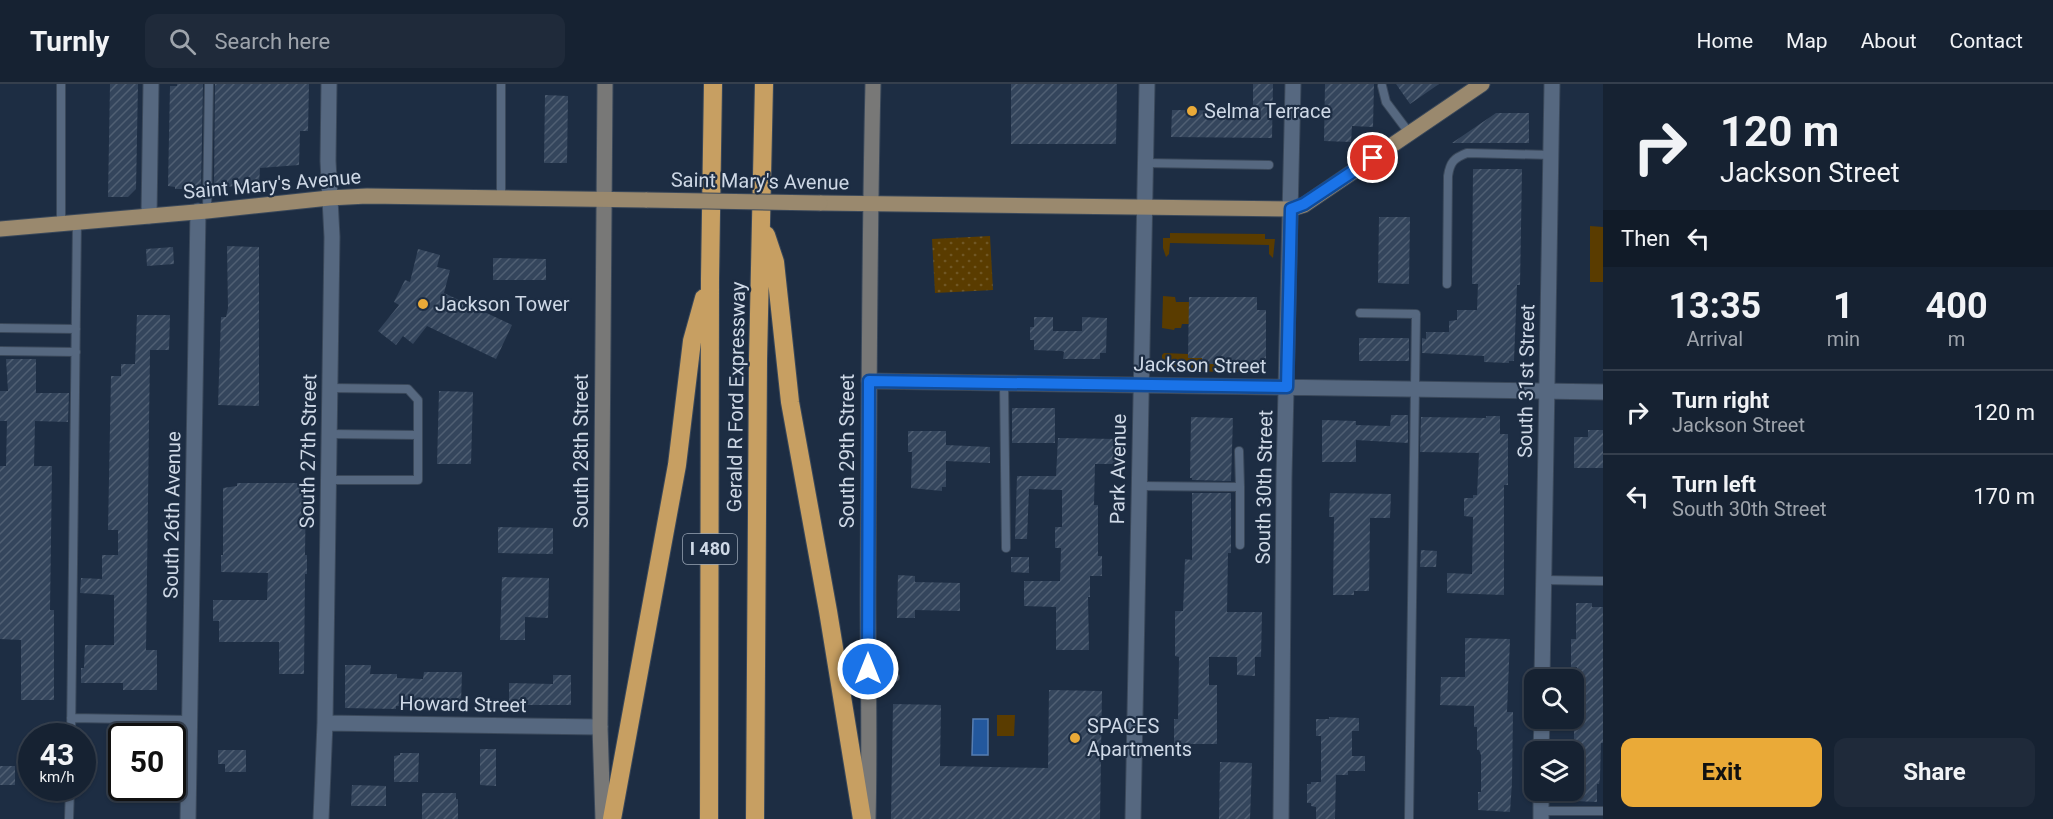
<!DOCTYPE html>
<style>
:root{--surface:#162232;--page:#1f2a3a;--text:#f1f3f6;--muted:#9ea4ac;--line:#353f4d;--accent:#eaaa38}
body{margin:0;font-family:Roboto,sans-serif;background:var(--page);color:var(--text);height:100vh;display:flex;flex-direction:column;font-size:22px;white-space:nowrap}
*{box-sizing:border-box;margin:0}
p{font-size:20px;color:var(--muted)}
.icon{flex:none;width:33px;height:33px;fill:none;stroke:currentColor;stroke-width:2;stroke-linecap:round;stroke-linejoin:round}
.map{position:relative;flex:1;overflow:hidden}
.side{display:flex;flex-direction:column;background:var(--surface);width:450px}
.side>*{flex:none}
.hud{background:#162232;color:var(--text);overflow:hidden}
.controls{position:absolute;left:1524px;top:585px;display:grid;gap:12px}
.controls a{display:grid;place-items:center;width:60px;height:60px;border-radius:12px;background:var(--surface);box-shadow:0 2px 4px #0004,0 0 0 2px var(--line);font-size:30px}
.speed{position:absolute;left:18px;top:639px;display:flex;gap:12px;font-size:30px;font-weight:700;text-align:center}
.speed>*{display:grid;place-content:center;width:78px;height:78px;border-radius:50%;background:var(--surface);box-shadow:0 2px 4px #0004,0 0 0 2px var(--line);line-height:1}
.speed small{font-size:15px;font-weight:400}
.speed .limit{border:3px solid #111;border-radius:9px;background:#fff;color:#111}
.pin{position:absolute;display:grid;place-items:center;width:51px;height:51px;color:#fff;margin:-26px;border:3px solid #fff;border-radius:50%;box-shadow:0 2px 6px #0007}
.me{position:absolute;width:66px;margin:-33px;rotate:0deg;stroke-linejoin:round;filter:drop-shadow(0 0 4px #0008)}
.turn{display:flex;align-items:center;gap:21px;height:126px;padding:0 18px;font-size:27px}
.turn .icon{width:78px;height:78px;stroke-width:2.5}
.turn b{display:block;font-size:42px;line-height:51px}
.then{display:flex;align-items:center;height:57px;padding:0 18px;background:#0003;gap:12px;font-size:22px}
.eta{display:flex;justify-content:space-evenly;align-items:center;height:102px;text-align:center}
.eta b{font-size:36px;font-weight:700;line-height:42px}
.action{display:flex;gap:12px;margin-top:auto;padding:12px 18px}
.action a{flex:1;height:69px;border-radius:12px;background:var(--accent);color:#111;font-size:24px;font-weight:700;line-height:69px;text-align:center}
.action a+a{background:var(--page);color:var(--text)}
ul{padding:0;list-style:none}
li{display:flex;align-items:center;gap:18px;height:84px;padding:0 18px;border-top:2px solid var(--line)}
li div{flex:1}
li b{display:block;font-size:22px}
li em{font-style:normal}
header{display:flex;align-items:center;gap:36px;box-sizing:border-box;height:84px;padding:0 30px;background:var(--surface);border-bottom:2px solid var(--line)}
header strong{font-size:28px}
nav{display:flex;gap:33px;margin-inline-start:auto;font-size:21px}
.search{width:420px;height:54px;background:var(--page);display:flex;align-items:center;gap:15px;box-sizing:border-box;padding:0 21px;border-radius:12px;color:var(--muted);font-size:22px}
main{display:flex;flex:1;min-height:0}
.map>svg:first-child{display:block}
.grass{fill:#5a3c00}
.park{fill:url(#park-dots)}
.water{fill:#23589d;stroke:#567eb3;stroke-width:1.5}
.building{fill:url(#building-hatch)}
.lines{fill:none;stroke-linecap:round;stroke-linejoin:round}
.service-casing{stroke:#3a485a;stroke-width:10}
.minor-casing{stroke:#3a485a;stroke-width:17}
.tertiary-casing{stroke:#3a485a;stroke-width:17}
.secondary-casing{stroke:#3a485a;stroke-width:17}
.primary-casing{stroke:#3a485a;stroke-width:17}
.motorway-casing{stroke:#3a485a;stroke-width:20}
.service{stroke:#566880;stroke-width:8}
.minor{stroke:#566880;stroke-width:15}
.tertiary{stroke:#566880;stroke-width:15}
.secondary{stroke:#787877;stroke-width:15}
.primary{stroke:#9a896e;stroke-width:15}
.motorway{stroke:#c79f62;stroke-width:18}
.primary-bridge-casing{stroke:#3a485a;stroke-width:17;stroke-linecap:butt}
.primary-bridge{stroke:#9a896e;stroke-width:15}
.route-casing{stroke:#114b97;stroke-width:15}
.route{stroke:#1a73e8;stroke-width:10}
.poi-dot{fill:#eaaa38;stroke:#1d2d43;stroke-width:2}
.labels{text-anchor:middle;stroke-width:4.5;stroke-linejoin:round;paint-order:stroke}
.shield{fill:#1d2d43;stroke:#99a5b5;stroke-width:1.5}
.shield-label{font-size:18px;font-weight:bold;fill:#ced8e6}
.poi-label{font-size:20px;fill:#ced8e6;stroke:#1d2d43;text-anchor:start}
.street-label{font-size:20px;fill:#ced8e6;stroke:#1d2d43}
</style>
<header>
<strong>Turnly</strong>
<div class="search"><svg class="icon" aria-label="search" viewBox="0 0 24 24"><circle cx="10" cy="10" r="6"/><path d="M15 15l6 6"/></svg>Search here</div>
<nav><a>Home</a><a>Map</a><a>About</a><a>Contact</a></nav>
</header>
<main>
<div class="map">
<svg width="1603" height="735" viewBox="0 0 1603 735">
<defs>
<pattern id="park-dots" width="8" height="8" patternUnits="userSpaceOnUse" patternTransform="scale(1.5)"><rect width="8" height="8" fill="#5a3c00"/><path d="M2 2h.1M6 6h.1" fill="none" stroke="#705725" stroke-width="1.8" stroke-linecap="round"/></pattern>
<pattern id="building-hatch" width="6" height="6" patternUnits="userSpaceOnUse" patternTransform="scale(1.5)"><rect width="6" height="6" fill="#34455c"/><path d="M-1 1l2-2M0 6l6-6M5 7l2-2" fill="none" stroke="#505f73"/></pattern>
</defs>
<rect width="100%" height="100%" fill="#1d2d43"/>
<path class="grass" d="M1590,142L1603,143V198H1590Z
M1170,149L1265,150V155H1275L1273,174L1269,170V161L1170,159L1169,170L1166,173L1163,164V154H1170Z
M1163,212L1175,213L1176,218H1191L1189,240H1182L1181,244H1175L1174,246L1162,244Z
M1164,269L1188,270V274H1202V280H1239L1238,288L1164,287L1162,285V271Z
M997,631H1015L1014,652H997Z"/>
<path class="park" d="M990,152L993,206L935,209L932,155Z"/>
<path class="water" d="M973,635H988V671H972Z"/>
<path class="building" d="M110,0H138L136,105L128,113H108Z
M177,0H203L201,105H175V103L168,102L170,2H177Z
M215,0H309L308,47H300L299,81L260,84L259,100L214,104Z
M1011,0H1117L1116,60H1011Z
M1253,0H1273L1272,54L1171,53L1172,26L1253,27Z
M1325,0H1374L1373,43L1352,42L1351,58L1324,57Z
M1396,0H1439L1410,20Z
M545,11L568,12L567,79H544Z
M1496,29H1529V59H1452Z
M1473,85H1522L1520,201H1517L1514,277H1509V279L1484,278V272L1422,269V254L1426,255V248H1449V237L1457,236V226H1477L1478,200H1472Z
M1379,133H1410L1409,200L1378,199Z
M227,162L259,163V322L218,321L221,233H226L228,224Z
M173,163L174,180L147,182L146,165Z
M418,165L440,171L437,183L450,186L444,209L512,241L496,275L427,242L413,260L403,252L396,261L378,247L399,221L394,218L405,196L410,198Z
M493,174L546,175V196H493Z
M1189,213H1257V226H1266V280H1202V274H1188Z
M137,231H170L169,266H150L146,566H157V606H123V599H81V584H84L85,561H114V511L80,509L81,494L102,495V471H118V446H108L111,292H121V280H135Z
M1034,233H1053V247H1082V233L1107,234L1106,269H1100V275H1063L1064,268L1062,267L1034,266V256H1030V243H1034Z
M1359,254H1409V277H1359Z
M6,275H36V309H69L68,338L35,337L34,382H52L50,526H54V616H21V556L0,555V382H6L7,337H0V307H8Z
M439,307L473,308L471,380H437Z
M1012,324H1055V359H1012Z
M1391,331H1408V359L1356,356V378H1322V336L1356,337V341L1390,342Z
M1486,332H1500V350H1508V401H1504V511L1447,509V489L1472,490L1473,433L1464,432V414H1473V411H1477L1479,369L1420,368L1421,333L1486,334Z
M1191,333L1233,334L1231,397L1192,396V394H1190Z
M1588,346H1603V384H1574V353H1588Z
M908,347H946V361L990,363V379L946,377V403H942V407L911,404L912,368H908Z
M1058,354L1116,355L1115,380H1095L1094,421H1098V472H1102V492H1090V513H1088L1089,566H1056V523L1024,522V497H1060L1061,464H1055V443H1062V406L1029,405L1027,455H1015L1017,392H1056Z
M237,399H306L305,471H307V490H305L304,590H279V558H219V537H213V516H267L268,489L221,488V471H223V404L237,402Z
M1192,409H1231V469H1228L1227,528H1262L1261,573H1255V592L1237,591V573H1209V601H1217V660H1174V635H1178L1179,573L1175,572V527H1183L1185,475L1192,476Z
M1330,409L1391,410L1390,434H1370L1369,507H1354V511H1333L1334,433H1329Z
M498,443L553,444V470L498,469Z
M1421,466L1437,467L1436,483H1420Z
M1011,473H1029V489L1011,488Z
M898,491L915,492V498L960,499V527L915,526V534H897Z
M502,493L549,494L548,534L525,533V556H500Z
M1576,519H1592V523H1603V659H1601L1600,694L1599,700H1597V718L1575,717L1574,710V608H1576L1577,583H1571V555H1576Z
M1465,554L1510,555L1507,628H1513L1512,698L1510,728L1478,726V708H1481V671L1479,666H1477V643H1474V622L1440,621L1441,593H1465Z
M345,581H371L370,590H397V594L423,595L424,588H462L461,619L423,618V623L396,622V625L345,624Z
M553,591H571V621H522V625H509V599L553,600Z
M1049,606L1102,607L1100,735H891L893,620L941,621L940,682L1048,684Z
M1329,633L1359,634V647H1352V672H1365V687H1348V691H1336L1335,735H1316V723L1311,722V719H1307V700H1311V698H1321V652H1316V635H1329Z
M480,665H496V702L480,701Z
M218,666H246V688H225V680H218Z
M400,669H419L418,698H394V672L400,671Z
M1220,678L1252,679L1250,735H1219Z
M0,682H15V701H0Z
M352,701L386,702V722H351Z
M422,709H456V715H458V735H422Z"/>
<g class="lines">
<defs>
<path id="service" d="M61,0V139
M1382,2L1386,18L1410,50
M1145,79L1269,81
M501,114V0
M207,127L209,0
M1447,200L1448,92C1450,78 1454,74 1467,69L1551,71
M1360,229L1416,230L1409,735
M0,244L76,245
M0,267L76,268
M1004,299L1006,464
M329,350L418,351
M328,396H418V316L408,305L330,304
M1139,402L1240,403L1239,367
M1240,403V461
M1544,496L1603,497
M868,593H895
M71,634L190,636
M71,652L77,138
M1541,727H1603
M69,735L70,704"/>
<path id="minor" d="M149,132L151,0
M869,297L1603,308
M325,639L600,643
M188,735L198,127
M321,735L325,639L332,153L328,77L329,0
M1281,735L1284,393L1293,0"/>
<path id="tertiary" d="M1542,596L1552,0
M1541,668L1542,634
M1133,735L1147,0
M1541,735V706"/>
<path id="secondary" d="M603,735L600,643L605,0
M868,735C870,661 868,587 868,513C869,342 869,171 873,0"/>
<path id="primary" d="M820,119L1291,125L1304,121L1482,0
M0,145L207,127L329,114L367,112L647,116"/>
<path id="motorway" d="M766,151L775,178L790,318L828,527L862,735
M612,735L677,381L692,257L704,214
M709,735L710,195L713,0
M755,735L758,276L764,0"/>
</defs>
<use href="#service" class="service-casing"/>
<use href="#minor" class="minor-casing"/>
<use href="#tertiary" class="tertiary-casing"/>
<use href="#secondary" class="secondary-casing"/>
<use href="#primary" class="primary-casing"/>
<use href="#motorway" class="motorway-casing"/>
<use href="#service" class="service"/>
<use href="#minor" class="minor"/>
<use href="#tertiary" class="tertiary"/>
<use href="#secondary" class="secondary"/>
<use href="#primary" class="primary"/>
<use href="#motorway" class="motorway"/>
<defs>
<path id="primary-bridge" d="M647,116L820,119"/>
</defs>
<use href="#primary-bridge" class="primary-bridge-casing"/>
<use href="#primary-bridge" class="primary-bridge"/>
</g>
<g class="lines">
<defs>
<path id="route" d="M868,585L869,297L1287,303L1291,125L1304,120L1373,74"/>
</defs>
<use href="#route" class="route-casing"/>
<use href="#route" class="route"/>
</g>
<g class="poi-dot">
<circle cx="1192" cy="27" r="6"/>
<circle cx="423" cy="220" r="6"/>
<circle cx="1075" cy="654" r="6"/>
</g>
<g class="labels">
<rect class="shield" x="683" y="450" width="54" height="30" rx="4.5"/>
<g class="shield-label">
<text x="710" y="471">I 480</text>
</g>
<g class="poi-label">
<text x="1204" y="34">Selma Terrace</text>
<text x="435" y="227">Jackson Tower</text>
<text x="1087" y="649">SPACES<tspan x="1087" dy="23">Apartments</tspan></text>
</g>
<g class="street-label">
<text transform="translate(760 97) rotate(1)" y="7">Saint Mary's Avenue</text>
<text transform="translate(272 100) rotate(-5)" y="7">Saint Mary's Avenue</text>
<text transform="translate(1200 281) rotate(1)" y="7">Jackson Street</text>
<text transform="translate(1526 297) rotate(-89)" y="7">South 31st Street</text>
<text transform="translate(736 313) rotate(-89)" y="7">Gerald R Ford Expressway</text>
<text transform="translate(308 367) rotate(-89)" y="7">South 27th Street</text>
<text transform="translate(581 367) rotate(-90)" y="7">South 28th Street</text>
<text transform="translate(847 367) rotate(-90)" y="7">South 29th Street</text>
<text transform="translate(1118 385) rotate(-89)" y="7">Park Avenue</text>
<text transform="translate(1264 403) rotate(-89)" y="7">South 30th Street</text>
<text transform="translate(172 431) rotate(-89)" y="7">South 26th Avenue</text>
<text transform="translate(463 620) rotate(1)" y="7">Howard Street</text>
</g>
</g>
</svg>
<div class="controls">
<a><svg class="icon" aria-label="search" viewBox="0 0 24 24"><circle cx="10" cy="10" r="6"/><path d="M15 15l6 6"/></svg></a>
<a><svg class="icon" aria-label="layers" viewBox="0 0 24 24"><path d="M12 4l9 5-9 5-9-5zM3 14l9 5 9-5"/></svg></a>
</div>
<div class="speed"><div>43<small>km/h</small></div><div class="limit">50</div></div>
<div class="pin" style="left:1373px;top:74px;background:#d93025"><svg class="icon" aria-label="arrive" viewBox="0 0 24 24"><path d="M6 21V4h12l-3 4 3 4H6"/></svg></div>
<svg class="me" style="left:868px;top:585px" viewBox="-20 -20 40 40"><circle r="17" fill="#1a73e8" stroke="#fff" stroke-width="3"/><path d="M0-11L8 9 0 5-8 9z" fill="#fff"/></svg>
</div>
<section class="side">
<div class="hud">
<div class="turn"><svg class="icon" aria-label="right" viewBox="0 0 24 24"><path d="M7 20v-9h11M14 6l5 5-5 5"/></svg><div><b>120 m</b>Jackson Street</div></div>
<div class="then">Then<svg class="icon" aria-label="left" viewBox="0 0 24 24"><path d="M17 20v-9H6M10 6l-5 5 5 5"/></svg></div>
</div>
<div class="eta">
<div><b>13:35</b><p>Arrival</p></div>
<div><b>1</b><p>min</p></div>
<div><b>400</b><p>m</p></div>
</div>
<ul>
<li><svg class="icon" aria-label="right" viewBox="0 0 24 24"><path d="M7 20v-9h11M14 6l5 5-5 5"/></svg><div><b>Turn right</b><p>Jackson Street</p></div><em>120 m</em></li>
<li><svg class="icon" aria-label="left" viewBox="0 0 24 24"><path d="M17 20v-9H6M10 6l-5 5 5 5"/></svg><div><b>Turn left</b><p>South 30th Street</p></div><em>170 m</em></li>
</ul>
<div class="action"><a>Exit</a><a>Share</a></div>
</section>
</main>
